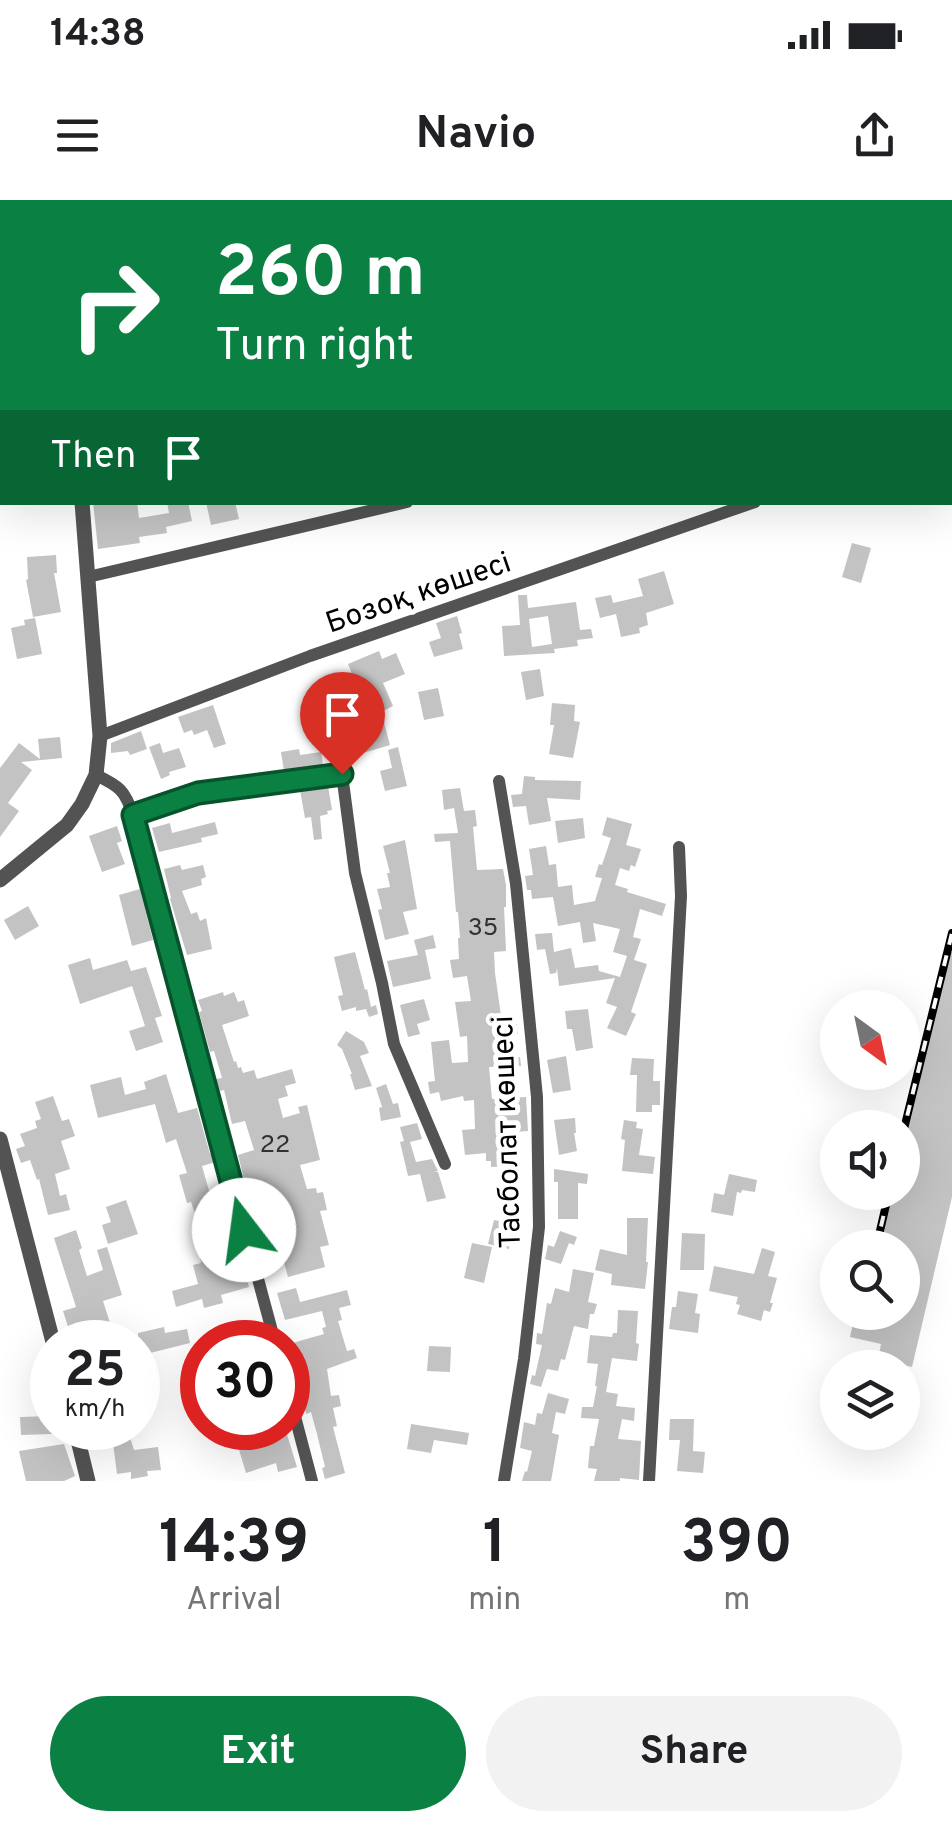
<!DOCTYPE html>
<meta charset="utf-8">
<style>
:root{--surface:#fff;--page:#f2f2f2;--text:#202124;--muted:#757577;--accent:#0b8043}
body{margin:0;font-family:Overpass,sans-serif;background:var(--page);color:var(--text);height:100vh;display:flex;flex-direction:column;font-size:38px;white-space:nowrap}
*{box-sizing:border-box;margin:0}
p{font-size:32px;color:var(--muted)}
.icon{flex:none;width:55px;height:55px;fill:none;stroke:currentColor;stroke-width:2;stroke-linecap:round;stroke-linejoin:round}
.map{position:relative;height:1281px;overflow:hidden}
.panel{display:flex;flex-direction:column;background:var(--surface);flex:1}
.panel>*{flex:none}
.banner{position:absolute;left:0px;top:0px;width:952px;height:305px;box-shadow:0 10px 40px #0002;background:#0b8043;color:#fff;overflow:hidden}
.needle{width:65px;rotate:147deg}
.fabs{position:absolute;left:820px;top:790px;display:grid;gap:20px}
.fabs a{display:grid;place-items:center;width:100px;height:100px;border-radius:50%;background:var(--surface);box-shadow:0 10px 40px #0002;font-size:50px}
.speed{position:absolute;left:30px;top:1120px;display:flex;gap:20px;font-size:50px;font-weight:700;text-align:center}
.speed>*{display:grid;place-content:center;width:130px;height:130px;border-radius:50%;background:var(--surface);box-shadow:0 10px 40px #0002;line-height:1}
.speed small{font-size:25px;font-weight:400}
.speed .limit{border:15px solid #d22;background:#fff;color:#111}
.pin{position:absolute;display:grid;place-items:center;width:85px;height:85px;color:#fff;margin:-102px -42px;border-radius:50% 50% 50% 0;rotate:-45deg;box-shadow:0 0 10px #0007}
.pin .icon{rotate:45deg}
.me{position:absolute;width:110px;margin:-55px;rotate:345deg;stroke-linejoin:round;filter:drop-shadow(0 0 8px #0008)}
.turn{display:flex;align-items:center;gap:35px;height:210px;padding:0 50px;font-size:45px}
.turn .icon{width:130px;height:130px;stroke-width:2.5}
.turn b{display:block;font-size:70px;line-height:85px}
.then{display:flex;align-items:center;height:95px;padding:0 50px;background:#0003;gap:20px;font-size:38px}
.eta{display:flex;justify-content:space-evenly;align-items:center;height:170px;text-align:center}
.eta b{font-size:60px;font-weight:700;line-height:70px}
.cta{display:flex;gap:20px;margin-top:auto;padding:20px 50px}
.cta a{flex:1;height:115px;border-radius:60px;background:var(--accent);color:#fff;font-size:40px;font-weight:700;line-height:115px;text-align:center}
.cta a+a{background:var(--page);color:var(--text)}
.status{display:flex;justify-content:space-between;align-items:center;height:70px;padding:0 50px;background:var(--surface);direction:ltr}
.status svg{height:28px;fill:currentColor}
header{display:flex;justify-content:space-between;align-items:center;height:130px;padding:0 50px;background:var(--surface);font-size:45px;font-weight:700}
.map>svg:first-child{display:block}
.building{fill:#c3c3c3;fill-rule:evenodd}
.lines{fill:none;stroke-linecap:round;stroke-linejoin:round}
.minor{stroke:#535353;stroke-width:12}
.tertiary{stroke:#535353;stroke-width:15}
.rail-casing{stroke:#000;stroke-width:8}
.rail{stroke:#fff;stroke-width:4;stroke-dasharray:11;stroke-linecap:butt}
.route-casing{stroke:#07532c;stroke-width:25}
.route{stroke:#0b8043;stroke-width:18}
.labels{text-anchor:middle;stroke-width:10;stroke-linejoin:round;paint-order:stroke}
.number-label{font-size:25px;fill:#313131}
.street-label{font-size:30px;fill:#000;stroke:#fff}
</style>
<div class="status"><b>14:38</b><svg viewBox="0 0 49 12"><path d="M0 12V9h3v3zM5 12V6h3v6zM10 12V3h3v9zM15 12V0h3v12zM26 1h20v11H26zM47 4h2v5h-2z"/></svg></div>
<header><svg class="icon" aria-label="menu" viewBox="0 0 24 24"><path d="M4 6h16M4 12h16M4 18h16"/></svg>Navio<svg class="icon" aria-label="share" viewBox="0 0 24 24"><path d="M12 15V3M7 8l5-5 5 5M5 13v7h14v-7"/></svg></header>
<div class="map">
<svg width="952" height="1281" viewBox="0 0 952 1281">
<rect width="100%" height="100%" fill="#fff"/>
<path class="building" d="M93,302H137L139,318L169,313L167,302H188L192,321L166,327L167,333L139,337L140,343L98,349Z
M206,302H235L239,319L211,325Z
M852,343L871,348L861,383L842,377Z
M56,355L57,373H54L61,412L33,417L26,380L28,379L27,357Z
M664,371L674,404L646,413L648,425L639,428L640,433L621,437L616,414L600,418L595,398L611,395L613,403L643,396L638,379Z
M518,395H527L528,408L576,402L580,430L591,429L593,438L577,440L578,446L554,449L555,453L504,456L502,426L520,425ZM548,416L552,444L532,447L529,419Z
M457,416L462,433L459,434L463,449L434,457L429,442L441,438L436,423Z
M35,418L42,454L17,459L11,428L25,425L24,420Z
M379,451L382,459L396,453L405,474L383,483L393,506L377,514L364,483L357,486L348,464Z
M540,469L544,496L526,500L521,472Z
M438,488L444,516L424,520L418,492Z
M552,503L575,505L574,521L580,522L573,558L549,554L554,525H550Z
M213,505L226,544L214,548L207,530L194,535L192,530L184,533L178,517Z
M382,515L390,545L350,557L341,526Z
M141,531L147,549L130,555L128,551L111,553V543Z
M60,537L62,558L21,562L32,570L8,603L19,611L0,637V568L19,543L40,559L38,539Z
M160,543L163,553L179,548L186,567L169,572L170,575L161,579L149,547Z
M398,547L407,586L385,591L380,571L392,568L388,550Z
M299,549L300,555L321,552L323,565L284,571L281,552Z
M524,576L535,577V580L581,581L580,600L547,598L551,621L529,625L526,606L513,607L511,595L522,594Z
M328,586L332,610L327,611L328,614L320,616L322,639L314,640L311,617L305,618L300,590Z
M460,588L464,611L475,610L477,626L473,627L477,670L503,669L506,685V707H504L506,751L494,752L495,773L502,823L505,825L517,824L518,834L495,836L496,858L520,857L521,866L489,867L492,899L526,897L528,931L503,933L508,966L491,967V961H486V953L465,955L462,930L475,929L474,900L464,901L463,896L441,901L439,892L430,894L428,882L435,881L431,842L449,840L452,863L468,862L467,836L460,837L455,802L471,801L467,776L453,778L450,760L459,759L458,738H460L458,712H456L450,641L435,642L434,634L458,633L454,608L444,610L442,590Z
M607,617L632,624L626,645L641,649L635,667L631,665L629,671L620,668L615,685L628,689L627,692L666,704L662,716L640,709L633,737L641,739L634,760L647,764L631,812L636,814L626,836L607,828L617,807L606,803L615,778L559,786L557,768L556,773L550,774L545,749L537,750L535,734L552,733L554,752L571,748L575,768L598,765L599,771L620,777L627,756L613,752L620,729L593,723L596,741L583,743L580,722L558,726L553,697L532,699L531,690H527L525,676L533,675L529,649L546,646L549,665L556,664L558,687L572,685L574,705L595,701L602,678L595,677L599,664L602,665L611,638L602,635Z
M583,618L585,638L558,643L555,621Z
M215,622L218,634L201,638L202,642L159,652L152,628L170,623L172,633Z
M117,626L122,641L117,643L125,664L102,672L89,636Z
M405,640L417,709L403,712L409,734L385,740L378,710L382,709L377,689L390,687L387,673H390L383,646Z
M180,665L182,670L203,665L206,677L201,679L202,685L182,691L191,714L197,712L200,721L206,718L212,749L187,755L170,699L171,698L164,669Z
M140,689L153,740L132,746L119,695Z
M28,706L39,726L15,740L4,720Z
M433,735L436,748L425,750L431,779L393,787L387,761L418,755L414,740Z
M355,752L365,790L367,789L371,807L376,805L378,814L369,817L366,809L356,811V807L342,811L338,796L343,795L334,757Z
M948,752H952V997L912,1167L878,1159L881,1144L850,1137L855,1114L867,1116L868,1112H902V1048H879L892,992H902V948Z
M90,758L93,770L127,760L131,771L146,767L162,816L155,818L163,842L136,851L129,831L145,826L132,786L80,804L68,765Z
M223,792L224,796L234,792L238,802L244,800L249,816L222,825L234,862L236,861L238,868L241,867L243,873L254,870L257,879L292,869L296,883L285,886L288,896L278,899L283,918L300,913L298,907L307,905L320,960L300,965L307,989L316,988L317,993L323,992L327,1010L320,1011L329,1045L320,1047L325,1067L288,1077L283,1059L266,1064L254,1023L269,1019L263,999L250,1003L238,955L254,950L245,921L232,924L224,890L220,891L216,879L222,878L214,851L210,852L199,812L202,811L198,800Z
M424,799L430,820L417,824L420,834L408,837L400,805Z
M588,809L593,848L576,851L572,829H567L565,811Z
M346,831L364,842L369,853L360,856L372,886L355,890L350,874H352L342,849L337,845Z
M566,856L571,890L553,893L547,860Z
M632,858L654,859L653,881H660V905H652V912H636L637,875H630Z
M166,874L178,913L197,908L210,954L213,953L216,962L202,966L210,994L218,991L235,1053L239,1052L249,1087L221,1095L223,1103L204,1108L202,1099L176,1107L172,1091L198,1084L193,1065L201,1063L199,1050L216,1047L215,1044L221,1042L210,1012L196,1016L191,1002L187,1003L179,975L187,973L176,939L166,943L155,904L98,918L90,885L121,877L125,895L146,889L144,882Z
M386,884L393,904L398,903L401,917L381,921L379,908L382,907L376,888Z
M53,896L62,921L69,919L75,936L61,941L70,969L55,974L60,996L66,994L70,1010L48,1015L39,979L37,980L30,960L21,963L16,949L25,946L20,934L37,928L35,921L41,919L35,902Z
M575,918L576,933H574L577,951L559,955L554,920Z
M624,920L637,922L636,928L643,929L639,955L655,957L653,974L622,971L625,940L621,939Z
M417,923L422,939L410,942L416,962L432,959L438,971H434L438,972L446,998L427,1002L420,974L408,976L400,942L404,941L400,927Z
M554,969L588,974L587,984L578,983V1019H558V982H554Z
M729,974L757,980L755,992L742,990L741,993L737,992L733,1016L711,1012L714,993L724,995Z
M126,1000L138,1034L108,1044L102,1025L111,1022L106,1007Z
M627,1018H648L646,1062H648L645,1089L611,1085L612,1074L595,1070L600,1049L627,1055Z
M494,1020L514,1024L509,1049L488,1044Z
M76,1030L82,1048L79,1050L87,1076L103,1070L97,1050L107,1047L122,1095L103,1101L110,1123L103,1125L109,1141L103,1142H82L80,1137L72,1139L63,1111L76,1107L54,1038Z
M560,1031L577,1037L574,1045L569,1043L561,1064L545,1059L548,1045L554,1047Z
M682,1033L705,1034L704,1070H680Z
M472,1043L492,1047L484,1083L464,1078Z
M762,1048L775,1052L768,1076L777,1078L770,1103H773L770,1112L764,1110L761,1121L737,1114L740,1105L736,1104L738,1097L709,1091L714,1066L754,1074Z
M573,1069L594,1073L588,1102L597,1104L594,1114H590L588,1129L574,1126L565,1160L561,1159L558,1171L547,1169L541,1187L530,1184L532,1175L535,1176L542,1145L536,1144L537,1133L542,1134L547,1103L551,1104L555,1088L569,1092Z
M296,1088L300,1102L347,1090L351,1105L339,1108L342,1120L338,1121L347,1151L354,1149L357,1158L327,1169L331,1196L339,1195L341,1206L333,1208L337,1226L333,1227L345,1273L325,1279L322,1268L325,1267L317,1234L311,1212L306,1214L298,1172L295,1173L289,1144L324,1134L322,1128L326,1127L322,1111L285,1120L277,1093Z
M678,1091L698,1094L695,1113L700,1114L698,1133L669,1129L672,1107H676Z
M618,1110L638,1111L636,1143L639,1144L637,1161L612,1158L606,1192L618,1194L616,1206L635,1208L634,1221L622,1219L618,1239L641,1241L639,1280L620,1278V1281H594L597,1269L588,1268L590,1246H594L599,1219L581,1218L582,1207H593L597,1186H595L598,1164L587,1163L590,1135L612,1137L613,1133H617Z
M164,1127L165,1133L187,1129L190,1143L138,1156V1133Z
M429,1146L451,1147L450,1172L427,1171Z
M548,1193L569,1199L565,1214L556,1212L552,1233L559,1235L551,1281H522L525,1271L527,1272L532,1251L520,1248L524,1222L535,1225L537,1213L542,1214Z
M52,1216V1234L21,1235L20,1217Z
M670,1219H694L693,1251L705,1252L703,1273L677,1271L680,1240H669Z
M411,1224L469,1233L467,1245L434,1240L431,1253L407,1249Z
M112,1228H127L134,1250L158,1247L161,1270L147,1271L148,1276L131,1279V1272L117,1274L113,1243L102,1246L97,1232Z
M248,1228H285L297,1267L278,1272L276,1263L246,1273L237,1243L251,1241Z
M64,1244L75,1276L64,1281H26L19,1251Z"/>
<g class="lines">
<path class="minor" d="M840,0L841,2
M66,2L77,0
M479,2L490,0
M950,82H952
M950,191L952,192
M88,377L407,302
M100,536L310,456L755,302
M96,575C119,586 125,590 133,615L275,1142
M499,581L516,684L537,897L539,1027L524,1159L504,1281
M133,615L198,593L342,574L355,673L382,783L394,844L445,964
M288,1190L312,1281
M649,1281L681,696L679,647"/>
<path class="tertiary" d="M47,0V2
M0,19L2,18
M0,680L67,625L82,604L96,575L100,536L82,302
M0,939L53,1142
M75,1228L88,1281"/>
<defs>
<path id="rail" d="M902,937L952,733
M876,1048L889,992"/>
</defs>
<use href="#rail" class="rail-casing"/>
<use href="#rail" class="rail"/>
</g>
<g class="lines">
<defs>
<path id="route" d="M244,1030L133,615L198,593L342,574"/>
</defs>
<use href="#route" class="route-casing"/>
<use href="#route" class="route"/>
</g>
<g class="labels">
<g class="number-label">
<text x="483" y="735">35</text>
<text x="275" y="952">22</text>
</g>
<g class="street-label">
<text transform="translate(418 392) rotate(-19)" y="10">Бозоқ көшесі</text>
<text transform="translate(506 932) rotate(-92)" y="10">Тасболат көшесі</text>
</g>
</g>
</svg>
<div class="fabs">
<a><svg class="needle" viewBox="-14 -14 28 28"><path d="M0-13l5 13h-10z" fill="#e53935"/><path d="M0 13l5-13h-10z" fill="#757577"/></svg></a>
<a><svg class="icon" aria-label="sound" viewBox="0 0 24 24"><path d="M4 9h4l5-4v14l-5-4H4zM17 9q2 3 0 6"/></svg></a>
<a><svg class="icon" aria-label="search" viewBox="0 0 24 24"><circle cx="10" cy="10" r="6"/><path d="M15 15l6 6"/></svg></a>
<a><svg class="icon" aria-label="layers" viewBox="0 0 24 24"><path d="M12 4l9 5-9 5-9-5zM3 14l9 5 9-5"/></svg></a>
</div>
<div class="speed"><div>25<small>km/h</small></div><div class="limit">30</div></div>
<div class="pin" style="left:342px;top:574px;background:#d93025"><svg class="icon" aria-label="arrive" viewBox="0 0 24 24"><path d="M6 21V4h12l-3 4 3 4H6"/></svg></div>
<svg class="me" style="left:244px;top:1030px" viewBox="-20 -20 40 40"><circle r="19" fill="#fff"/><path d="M0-13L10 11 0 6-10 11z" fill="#0b8043"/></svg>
<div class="banner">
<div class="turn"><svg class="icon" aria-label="right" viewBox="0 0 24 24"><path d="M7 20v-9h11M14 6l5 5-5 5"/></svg><div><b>260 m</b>Turn right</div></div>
<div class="then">Then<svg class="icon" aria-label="arrive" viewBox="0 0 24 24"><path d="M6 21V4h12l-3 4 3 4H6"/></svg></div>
</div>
</div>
<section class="panel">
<div class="eta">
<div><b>14:39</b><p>Arrival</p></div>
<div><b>1</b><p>min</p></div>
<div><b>390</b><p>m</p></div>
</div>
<div class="cta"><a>Exit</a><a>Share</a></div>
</section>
